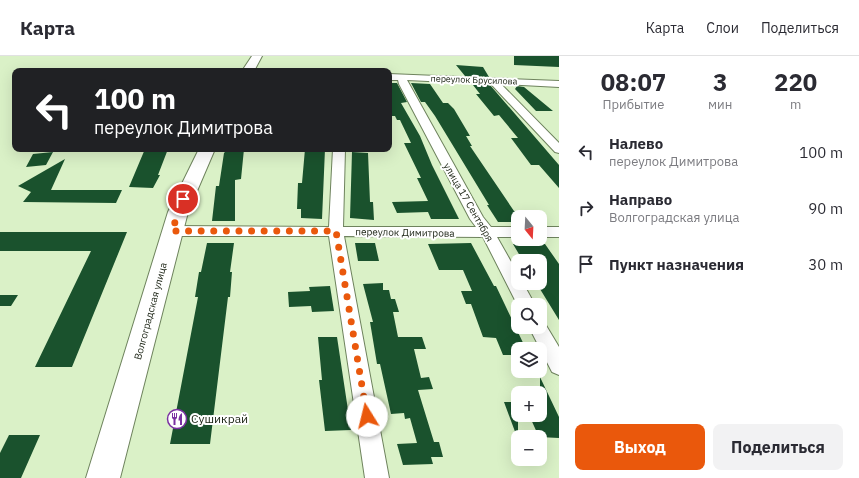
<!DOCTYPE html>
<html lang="ru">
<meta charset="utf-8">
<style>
:root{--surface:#fff;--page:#f2f2f3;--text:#2b2b33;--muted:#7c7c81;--line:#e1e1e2;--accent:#ea580c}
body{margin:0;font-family:"IBM Plex Sans",sans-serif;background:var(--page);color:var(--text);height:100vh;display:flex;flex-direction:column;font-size:15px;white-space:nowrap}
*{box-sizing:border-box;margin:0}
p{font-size:13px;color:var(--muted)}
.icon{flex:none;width:22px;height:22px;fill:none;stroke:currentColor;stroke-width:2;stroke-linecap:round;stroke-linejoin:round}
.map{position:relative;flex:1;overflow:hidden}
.drawer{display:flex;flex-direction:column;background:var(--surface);width:300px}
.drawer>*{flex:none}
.guide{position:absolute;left:12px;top:12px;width:380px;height:84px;border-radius:8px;box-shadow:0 4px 16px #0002;background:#202124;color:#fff;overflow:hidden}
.needle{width:26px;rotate:162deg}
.controls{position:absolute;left:511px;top:154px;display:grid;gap:8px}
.controls a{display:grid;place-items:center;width:36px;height:36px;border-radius:8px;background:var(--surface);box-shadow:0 4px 16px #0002;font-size:20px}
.pin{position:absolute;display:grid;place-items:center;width:34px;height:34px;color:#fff;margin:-17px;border:2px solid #fff;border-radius:50%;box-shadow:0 1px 4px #0007}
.me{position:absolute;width:44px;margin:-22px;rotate:351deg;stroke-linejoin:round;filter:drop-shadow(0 0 3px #0008)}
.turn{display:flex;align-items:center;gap:14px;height:84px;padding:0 16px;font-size:18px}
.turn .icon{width:52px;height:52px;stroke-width:2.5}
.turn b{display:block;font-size:28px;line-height:34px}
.eta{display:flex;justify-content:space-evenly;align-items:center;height:68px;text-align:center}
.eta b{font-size:24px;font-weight:700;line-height:28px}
.button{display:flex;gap:8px;margin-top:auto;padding:8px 16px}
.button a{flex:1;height:46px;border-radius:8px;background:var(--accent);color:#fff;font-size:16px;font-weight:700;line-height:46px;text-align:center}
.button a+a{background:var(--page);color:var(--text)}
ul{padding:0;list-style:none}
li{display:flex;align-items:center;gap:12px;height:56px;padding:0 16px}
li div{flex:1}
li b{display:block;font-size:15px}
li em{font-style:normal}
header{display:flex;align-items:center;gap:24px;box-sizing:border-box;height:56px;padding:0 20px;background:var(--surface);border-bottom:1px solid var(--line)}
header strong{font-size:19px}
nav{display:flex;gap:22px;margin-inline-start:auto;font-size:14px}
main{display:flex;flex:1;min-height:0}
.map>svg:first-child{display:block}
.building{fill:#1a522d}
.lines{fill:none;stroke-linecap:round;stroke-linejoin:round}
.minor-casing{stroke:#6e835d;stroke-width:2}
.secondary-casing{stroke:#6e835d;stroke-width:2}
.minor{fill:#fff;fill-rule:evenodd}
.secondary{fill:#fff;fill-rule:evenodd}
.route{stroke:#ea580c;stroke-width:7;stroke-dasharray:0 12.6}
.labels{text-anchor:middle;stroke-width:4;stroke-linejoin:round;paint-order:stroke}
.far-street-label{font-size:9px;fill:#1a2213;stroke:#fff}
.street-label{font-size:10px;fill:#1a2213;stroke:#fff}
.near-poi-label{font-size:12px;fill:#1a2213;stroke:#fff;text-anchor:start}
</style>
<header>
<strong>Карта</strong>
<nav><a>Карта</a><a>Слои</a><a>Поделиться</a></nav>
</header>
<main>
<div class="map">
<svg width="559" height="422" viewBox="0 0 559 422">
<rect width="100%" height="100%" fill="#daf1c7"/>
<path class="building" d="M514,0H559V11L514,9Z
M456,9L483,11L489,21L465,20Z
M389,26L391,27H397L407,46L401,47L420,80L432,109L459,163H431L428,156L397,157L392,146L428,145L417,122H421L404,87H411L400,64H397L395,60H392L389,54Z
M411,27L430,28L443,47H448L454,53L470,80H466L472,90H470L514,155H518V166H498L487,149H489L435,60L425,46H421Z
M473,29H490L559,109V132L539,109H531L511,82H518L499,59L494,60L476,38H480Z
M517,30L524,31L553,55H536L515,33Z
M145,93H168L158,119H160L153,132L129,131Z
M228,93H244L241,123L235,124V165H212L216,130H219L224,97Z
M305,93H325L322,163L301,162V153H297L298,127H302Z
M53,96L46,109L26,111L33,98Z
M352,96L368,97L370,146H373L374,164L350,162Z
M65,103L51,134H122L116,147L23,146L31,136L18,130Z
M0,176H127L72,311H35L91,195H0Z
M207,187H234L230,216H232L230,241H228L210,388H170L198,241H195L199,216H201Z
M355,187H375L379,205H358Z
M471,187L494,230H496L526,293H518V299H503L496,282L483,281L471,248H466L461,235H472L463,214H439L428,188Z
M513,188H545L559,208V264L540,233V205H523Z
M383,227V234H389L391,243H395L399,256H393L398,281H422L426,293H414L421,322L429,321L433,333L418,334L434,386H439L443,401H431L433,408L403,409L397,388L417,387L410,362L405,363L404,357L391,358L380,308H377L370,266H373L363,228Z
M330,230L334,255L312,256L311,250L289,251L288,236L310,235L309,231Z
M0,239H18L11,250H0Z
M318,281H337L351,374L325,375L319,324H322Z
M540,321L559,361V382L539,381L529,359H540Z
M504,346H518V381H517Z
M9,379H40L21,422H0V397Z"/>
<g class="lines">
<defs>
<path id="minor" d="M389,18L559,25V31L501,28L559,87V97L555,96L491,28L407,24L483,161L491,171H518V181H497L518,218V227H523L535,249H518V250L483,181L344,180L389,422H365L329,180H172L167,178L165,175L167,172L172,170L329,171L333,93H345L343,171H476L470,163L399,28L398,24H389Z
M540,171H559V181H540Z
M540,264L544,266L559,291V319L552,316L529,271H540Z"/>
<path id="secondary" d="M252,0H262L254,15H242Z
M199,93H215L188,156L120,422H86L168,156Z"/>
</defs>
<use href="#minor" class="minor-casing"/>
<use href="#secondary" class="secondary-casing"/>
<use href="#minor" class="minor"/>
<use href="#secondary" class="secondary"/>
</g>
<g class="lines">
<path class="route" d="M183,143L172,175H336L367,360"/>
</g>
<defs>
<symbol id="restaurant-ring" viewBox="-11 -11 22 22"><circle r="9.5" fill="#fff" stroke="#7a30a2" stroke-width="1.5"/><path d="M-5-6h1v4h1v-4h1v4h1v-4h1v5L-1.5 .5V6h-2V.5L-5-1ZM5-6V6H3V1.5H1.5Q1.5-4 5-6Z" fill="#7a30a2"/></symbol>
</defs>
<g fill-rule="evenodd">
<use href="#restaurant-ring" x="166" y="352" width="22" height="22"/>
</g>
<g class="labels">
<g class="far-street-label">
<text transform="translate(474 24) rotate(2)" y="3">переулок Брусилова</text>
</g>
<g class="street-label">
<text transform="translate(469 146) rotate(60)" y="4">улица 17 Сентября</text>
<text transform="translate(405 176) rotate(1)" y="4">переулок Димитрова</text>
<text transform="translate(150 255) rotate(-75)" y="4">Волгоградская улица</text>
</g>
<g class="near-poi-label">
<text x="191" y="367">Сушикрай</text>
</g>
</g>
</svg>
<div class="controls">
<a><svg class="needle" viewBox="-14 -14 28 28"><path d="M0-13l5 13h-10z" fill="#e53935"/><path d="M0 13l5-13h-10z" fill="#7c7c81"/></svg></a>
<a><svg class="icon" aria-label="sound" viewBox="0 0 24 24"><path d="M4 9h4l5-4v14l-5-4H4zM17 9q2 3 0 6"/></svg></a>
<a><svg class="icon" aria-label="search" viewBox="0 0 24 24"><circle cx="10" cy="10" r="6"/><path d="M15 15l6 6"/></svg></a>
<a><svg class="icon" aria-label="layers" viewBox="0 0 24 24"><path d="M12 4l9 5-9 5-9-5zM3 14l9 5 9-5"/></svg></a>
<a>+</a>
<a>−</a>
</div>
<div class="pin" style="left:183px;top:143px;background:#d93025"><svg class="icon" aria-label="arrive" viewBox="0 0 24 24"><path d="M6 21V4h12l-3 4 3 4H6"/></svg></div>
<svg class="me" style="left:367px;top:360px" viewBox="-20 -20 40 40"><circle r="19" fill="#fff"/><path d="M0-13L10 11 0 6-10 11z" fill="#ea580c"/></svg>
<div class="guide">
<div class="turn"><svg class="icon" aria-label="left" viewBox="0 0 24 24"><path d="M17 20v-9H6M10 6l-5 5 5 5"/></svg><div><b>100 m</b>переулок Димитрова</div></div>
</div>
</div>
<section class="drawer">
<div class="eta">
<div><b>08:07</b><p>Прибытие</p></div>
<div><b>3</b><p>мин</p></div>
<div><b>220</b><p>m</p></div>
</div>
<ul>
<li><svg class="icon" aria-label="left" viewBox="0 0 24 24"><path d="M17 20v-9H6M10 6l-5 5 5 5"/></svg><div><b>Налево</b><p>переулок Димитрова</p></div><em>100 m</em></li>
<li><svg class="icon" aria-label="right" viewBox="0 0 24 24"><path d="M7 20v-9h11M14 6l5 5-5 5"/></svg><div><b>Направо</b><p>Волгоградская улица</p></div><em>90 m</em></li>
<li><svg class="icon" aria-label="arrive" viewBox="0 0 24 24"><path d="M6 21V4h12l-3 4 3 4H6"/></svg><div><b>Пункт назначения</b></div><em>30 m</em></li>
</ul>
<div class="button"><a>Выход</a><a>Поделиться</a></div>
</section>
</main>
